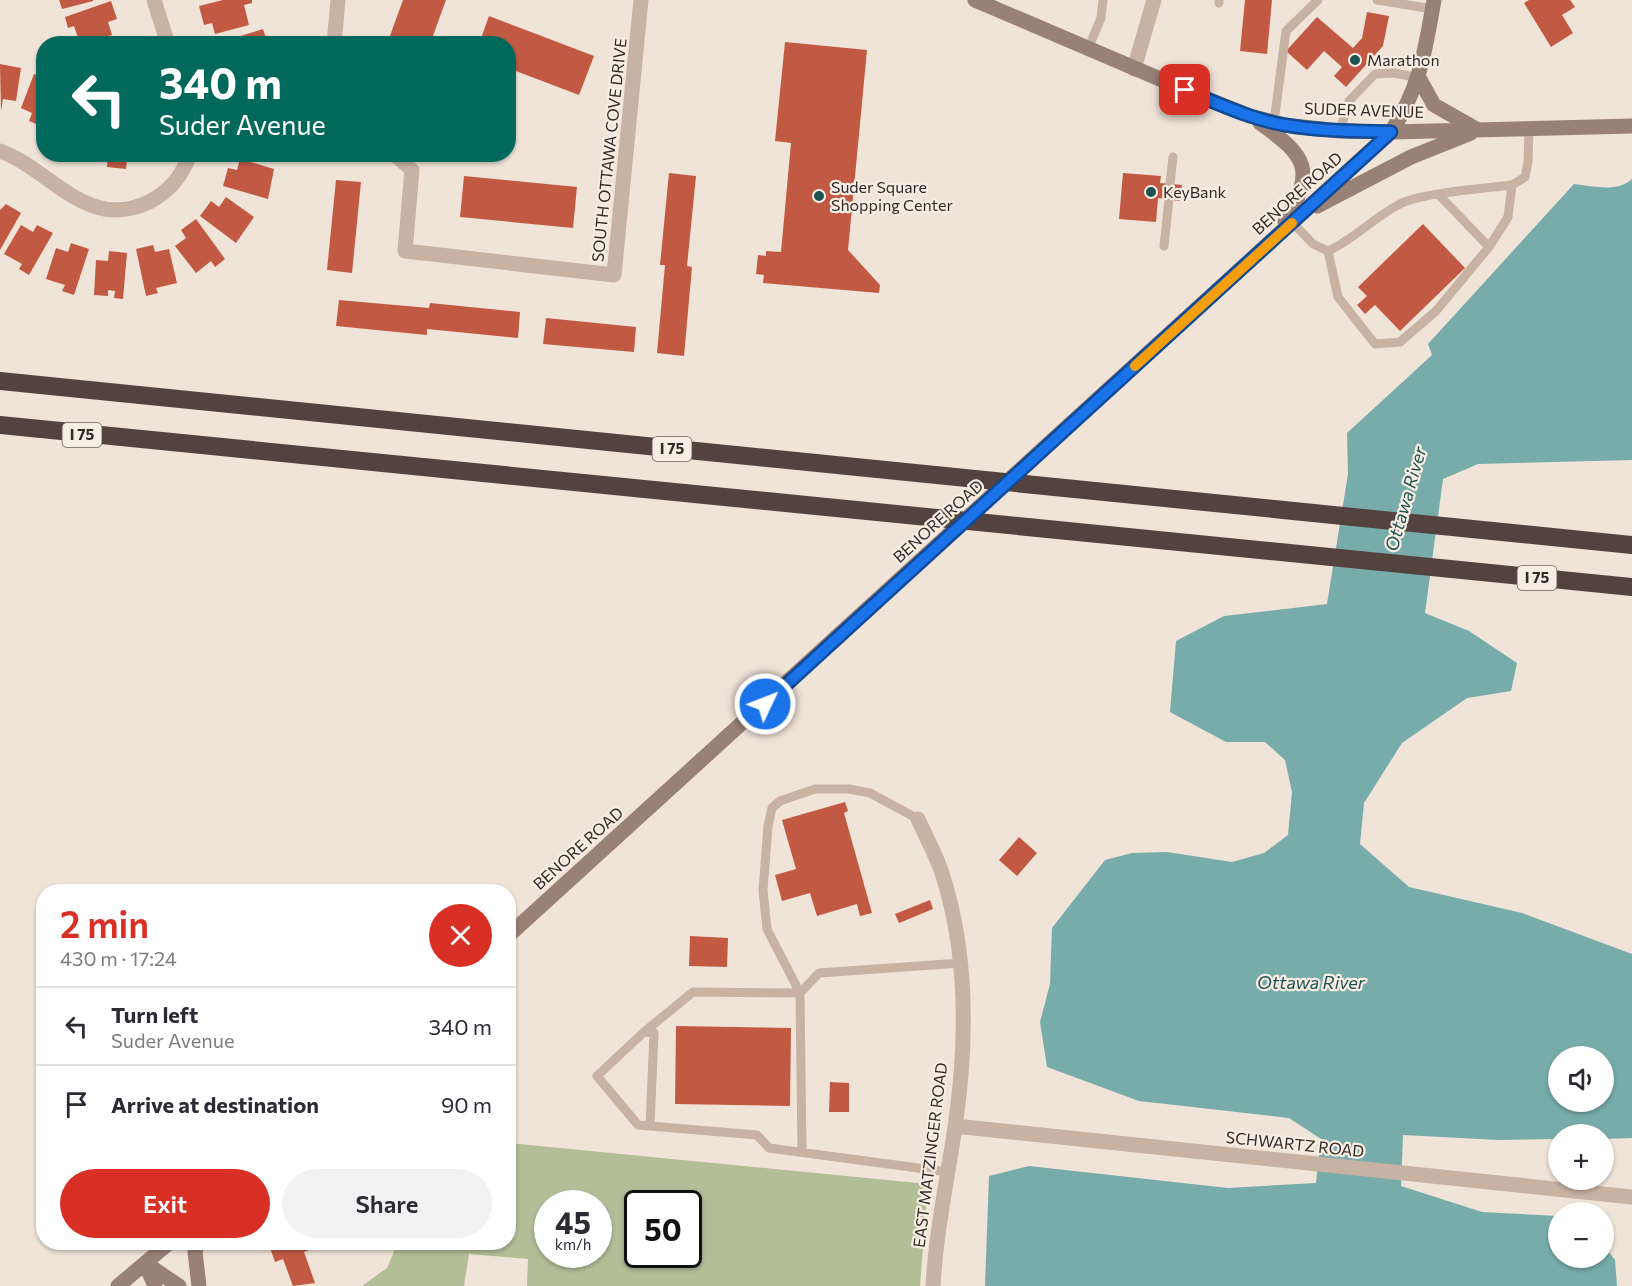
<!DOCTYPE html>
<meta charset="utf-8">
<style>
:root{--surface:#fff;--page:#f2f2f3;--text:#2b2b33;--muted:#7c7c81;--line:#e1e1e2;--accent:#d93025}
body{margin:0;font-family:Commissioner,sans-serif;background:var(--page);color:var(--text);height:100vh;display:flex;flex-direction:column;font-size:22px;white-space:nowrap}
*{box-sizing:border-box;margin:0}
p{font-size:20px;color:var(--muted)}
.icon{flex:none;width:33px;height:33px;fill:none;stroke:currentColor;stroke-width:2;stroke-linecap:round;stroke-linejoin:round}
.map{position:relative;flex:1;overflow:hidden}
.drawer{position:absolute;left:36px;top:884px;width:480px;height:366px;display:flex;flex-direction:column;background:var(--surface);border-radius:24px;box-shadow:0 2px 4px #0004}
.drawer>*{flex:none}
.hud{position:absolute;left:36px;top:36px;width:480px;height:126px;border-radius:24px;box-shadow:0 2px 4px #0004;background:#00695c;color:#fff;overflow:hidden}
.fabs{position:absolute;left:1548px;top:1046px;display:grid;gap:12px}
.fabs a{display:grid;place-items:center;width:66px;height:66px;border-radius:50%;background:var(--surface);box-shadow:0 2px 4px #0004;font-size:30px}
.speed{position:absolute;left:534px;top:1190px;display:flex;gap:12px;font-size:30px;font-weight:700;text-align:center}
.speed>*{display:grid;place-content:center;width:78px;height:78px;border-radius:50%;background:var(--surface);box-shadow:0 2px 4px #0004;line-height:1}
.speed small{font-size:15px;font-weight:400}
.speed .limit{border:3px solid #111;border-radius:9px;background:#fff;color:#111}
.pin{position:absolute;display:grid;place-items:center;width:51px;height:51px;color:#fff;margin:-26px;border-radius:12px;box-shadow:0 3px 9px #0006}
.me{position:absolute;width:66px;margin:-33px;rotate:47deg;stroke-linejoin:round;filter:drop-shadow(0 0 4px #0008)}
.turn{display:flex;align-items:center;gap:21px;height:126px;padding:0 24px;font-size:27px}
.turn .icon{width:78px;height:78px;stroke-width:2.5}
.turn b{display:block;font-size:42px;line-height:51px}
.round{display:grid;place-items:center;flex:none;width:63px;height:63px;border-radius:32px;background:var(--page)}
.headline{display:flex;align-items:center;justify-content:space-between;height:102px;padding:0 24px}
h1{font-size:36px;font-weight:600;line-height:45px;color:var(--accent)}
.button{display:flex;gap:12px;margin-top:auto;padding:12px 24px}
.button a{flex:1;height:69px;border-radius:36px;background:var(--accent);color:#fff;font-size:24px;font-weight:600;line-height:69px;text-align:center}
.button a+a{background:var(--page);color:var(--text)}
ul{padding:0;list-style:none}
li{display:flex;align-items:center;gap:18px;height:78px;padding:0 24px;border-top:2px solid var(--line)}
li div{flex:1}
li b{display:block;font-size:22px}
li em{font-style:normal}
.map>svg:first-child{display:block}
.green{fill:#b3be98;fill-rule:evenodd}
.water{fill:#77acab;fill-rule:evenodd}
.building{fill:#c25a43}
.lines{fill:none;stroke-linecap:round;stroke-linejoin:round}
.lane{stroke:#c7b2a4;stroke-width:9}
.street{stroke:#c7b2a4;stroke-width:15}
.secondary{stroke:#9a8176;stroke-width:15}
.highway{stroke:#53423d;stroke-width:18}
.route-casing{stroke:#114b97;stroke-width:15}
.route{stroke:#1a73e8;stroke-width:10}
.slow{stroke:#f59e0b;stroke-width:10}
.poi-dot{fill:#1d5252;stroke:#f8ede3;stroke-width:2}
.labels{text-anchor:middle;stroke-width:4.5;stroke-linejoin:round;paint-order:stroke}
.shield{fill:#f8ede3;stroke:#6e645e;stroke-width:1.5}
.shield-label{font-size:15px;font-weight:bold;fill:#332925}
.poi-label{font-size:16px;fill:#332925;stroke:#f8ede3;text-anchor:start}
.street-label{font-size:16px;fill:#332925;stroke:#f8ede3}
.water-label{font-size:18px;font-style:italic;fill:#1d5252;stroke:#f8ede3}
</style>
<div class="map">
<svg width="1632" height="1286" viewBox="0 0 1632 1286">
<rect width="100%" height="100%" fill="#f0e3d7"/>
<path class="green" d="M509,1143L928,1184L920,1286H527L528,1259L469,1254L464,1286H362L387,1268L398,1242H508ZM548,1203H598V1254H548ZM638,1203H688V1254H638Z"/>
<path class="water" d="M1632,179V460L1478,464L1443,479L1425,613L1469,631L1517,663L1511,691L1467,698L1402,743L1364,803L1360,844L1409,887L1522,913L1632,954V1138L1604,1139V1134H1558V1139L1499,1140L1403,1135L1401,1186L1482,1212L1558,1216V1257H1604V1246L1615,1260L1617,1286H985L989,1176L1029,1166L1228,1188L1316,1183L1321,1139L1289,1118L1139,1101L1047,1067L1040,1022L1050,984L1052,928L1105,860L1132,853L1167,852L1232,862L1264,853L1288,835L1292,792L1285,760L1265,742H1226L1170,712L1176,641L1224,616L1327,604L1348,474L1347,433L1432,355L1428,344L1574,184C1593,186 1617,193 1632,179ZM1558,1056H1604V1101H1558Z"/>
<path class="building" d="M59,0H93V1L62,9Z
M223,0H252V3L244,5L249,25L215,34L212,23L204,25L199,6Z
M403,0H446L430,44H387Z
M1245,0H1272L1267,54L1240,51Z
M1529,0H1570L1575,7L1562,15L1573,33L1551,47L1524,3Z
M111,1L117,19L108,22L112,35L80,44L74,26L68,28L65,17Z
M1367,12L1389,16L1383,46L1346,87L1334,76L1342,67L1324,51L1307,70L1286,51L1317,17L1353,48L1362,38Z
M489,16L594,56L579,95L508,68V44H479Z
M263,29L266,38L257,40L258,44H214Z
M785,42L867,50L848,250L880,285L879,293L763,283L764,275L756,274L758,255L766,256V251L781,252L791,143L775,141Z
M0,64L21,68L16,101L3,99L1,111Z
M34,74L44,78V127L29,121L32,113L21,108Z
M108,154H141L140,160L127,159L126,169L107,167Z
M240,159L274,169L268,199L223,186L228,168L237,170Z
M669,173L696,176L687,266L692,267L684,356L657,353L665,265H660Z
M1123,173L1161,176L1160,183L1182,185L1180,201L1158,198L1156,222L1119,219Z
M464,176L577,187L573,228L460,217Z
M336,180L361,182L352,273L327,270Z
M226,197L254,217L236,243L200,216L211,201L219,207Z
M6,204L21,213L0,250V210Z
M196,219L225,259L215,267L211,261L196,273L175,246L186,238L181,230Z
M1423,224L1465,268L1400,331L1375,305L1365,314L1357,305L1367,296L1358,287Z
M21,225L33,232L37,225L53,233L29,275L19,269L22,264L4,254Z
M71,243L89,249L74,295L62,291L65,285L46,279L56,248L68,252Z
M153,245L155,252L169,249L177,283L156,288L158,293L146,296L136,249Z
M109,251L127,253L123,299L114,298L115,291L108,290V296L94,295L96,260L108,261Z
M339,300L429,308L430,303L520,312L518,338L427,329V335L336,326Z
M546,318L636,327L634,352L543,344Z
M845,802L848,811L844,813L872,913L860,916L857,904L817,916L810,893L782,901L775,875L796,869L782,820Z
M1019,837L1037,853L1017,876L999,860Z
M930,900L933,909L899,923L895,914Z
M690,936L728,938L727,967L689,966Z
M676,1026L791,1028L790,1106L675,1104Z
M830,1082L849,1083V1112H829Z
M277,1242H310L312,1249L304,1252L315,1283L293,1286L283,1259L275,1262L269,1245Z"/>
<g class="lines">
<path class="lane" d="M1377,0L1433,9
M1219,3V0
M1088,49L1101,18L1103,0
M1274,122L1286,31L1318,0
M1340,131L1349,101L1375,74L1394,73L1419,78
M1170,184L1173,157
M1439,195L1489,247
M1292,222L1313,244L1328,251C1355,239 1375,216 1402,203C1423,193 1486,188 1512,185L1525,177L1528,162L1529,129
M1164,246L1169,199
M1328,251L1338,297L1375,344L1400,342L1436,311L1489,247L1508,217L1512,185
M644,1032L693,992L800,993L819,973L961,963
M650,1126L654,1033L644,1032L597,1076L638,1125L757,1135L769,1148L948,1172
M802,1152L800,993L767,929L763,890L768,826L772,808L780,801L815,789H849L870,793L918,819"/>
<path class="street" d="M154,0L168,44
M334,44L338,0
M1134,69L1154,0
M0,151C51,169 86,232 149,202C170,191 182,176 190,154
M394,154L412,170L405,251L614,275L641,0
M918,819C926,837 936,855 942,873C968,953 967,1045 955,1127C947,1181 936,1232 933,1286
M955,1126L1632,1197"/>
<path class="secondary" d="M975,0L1202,97L1250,116L1284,125L1340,131L1391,132L1632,126
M1419,78L1434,105L1478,130
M1260,123C1308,157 1315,170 1285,222
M1317,206L1411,157L1471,133
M508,936L1391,132C1420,88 1425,51 1434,0
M198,1242L195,1252L199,1286
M145,1263L179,1286
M145,1263L155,1286
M118,1286L170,1242"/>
<path class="highway" d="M0,381L1632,545
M0,425L1632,587"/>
</g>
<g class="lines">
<defs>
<path id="route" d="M765,704L1391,132C1355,131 1320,131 1285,125C1250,119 1217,103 1185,90"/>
</defs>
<use href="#route" class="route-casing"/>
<use href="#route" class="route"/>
<path class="slow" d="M1135,366L1292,223"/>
</g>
<g class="poi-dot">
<circle cx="1355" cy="60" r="6"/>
<circle cx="1151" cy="192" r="6"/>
<circle cx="819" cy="196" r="6"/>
</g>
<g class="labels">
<g class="shield">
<rect x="62.5" y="423" width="39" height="24" rx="4.5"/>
<rect x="652.5" y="437" width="39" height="24" rx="4.5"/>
<rect x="1517.5" y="566" width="39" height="24" rx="4.5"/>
</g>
<g class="shield-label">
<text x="82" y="440">I 75</text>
<text x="672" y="454">I 75</text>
<text x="1537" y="583">I 75</text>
</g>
<g class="poi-label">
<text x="1367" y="66">Marathon</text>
<text x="831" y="193">Suder Square<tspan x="831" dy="18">Shopping Center</tspan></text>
<text x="1163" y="198">KeyBank</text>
</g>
<g class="street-label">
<text transform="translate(1364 110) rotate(2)" y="6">SUDER AVENUE</text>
<text transform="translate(609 150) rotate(-84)" y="6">SOUTH OTTAWA COVE DRIVE</text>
<text transform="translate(1297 193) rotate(-42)" y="6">BENORE ROAD</text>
<text transform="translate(938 521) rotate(-42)" y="6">BENORE ROAD</text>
<text transform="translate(578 848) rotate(-42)" y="6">BENORE ROAD</text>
<text transform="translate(1295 1144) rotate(6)" y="6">SCHWARTZ ROAD</text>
<text transform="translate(930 1155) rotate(-83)" y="6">EAST MATZINGER ROAD</text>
</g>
<g class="water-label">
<text transform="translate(1406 499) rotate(-74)" y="6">Ottawa River</text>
<text x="1311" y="989">Ottawa River</text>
</g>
</g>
</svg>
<div class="fabs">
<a><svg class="icon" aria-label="sound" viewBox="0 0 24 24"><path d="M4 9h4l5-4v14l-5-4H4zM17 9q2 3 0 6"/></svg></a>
<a>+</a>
<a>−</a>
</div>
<div class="speed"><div>45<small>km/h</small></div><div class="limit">50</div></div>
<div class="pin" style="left:1185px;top:90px;background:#d93025"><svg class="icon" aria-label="arrive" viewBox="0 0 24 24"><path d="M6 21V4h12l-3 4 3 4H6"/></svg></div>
<svg class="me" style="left:765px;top:704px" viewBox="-20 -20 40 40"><circle r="17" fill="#1a73e8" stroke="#fff" stroke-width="3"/><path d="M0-11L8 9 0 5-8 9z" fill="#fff"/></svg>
<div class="hud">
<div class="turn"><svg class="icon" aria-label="left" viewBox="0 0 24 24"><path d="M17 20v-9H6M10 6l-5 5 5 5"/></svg><div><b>340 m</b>Suder Avenue</div></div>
</div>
<section class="drawer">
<div class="headline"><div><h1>2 min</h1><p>430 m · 17:24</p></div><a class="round" style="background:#d93025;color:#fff"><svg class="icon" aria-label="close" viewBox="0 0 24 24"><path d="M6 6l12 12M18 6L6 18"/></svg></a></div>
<ul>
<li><svg class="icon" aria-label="left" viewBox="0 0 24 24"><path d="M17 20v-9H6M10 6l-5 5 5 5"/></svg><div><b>Turn left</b><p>Suder Avenue</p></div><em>340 m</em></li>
<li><svg class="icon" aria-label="arrive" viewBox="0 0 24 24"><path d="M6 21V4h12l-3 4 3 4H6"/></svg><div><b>Arrive at destination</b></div><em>90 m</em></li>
</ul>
<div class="button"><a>Exit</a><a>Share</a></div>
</section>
</div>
